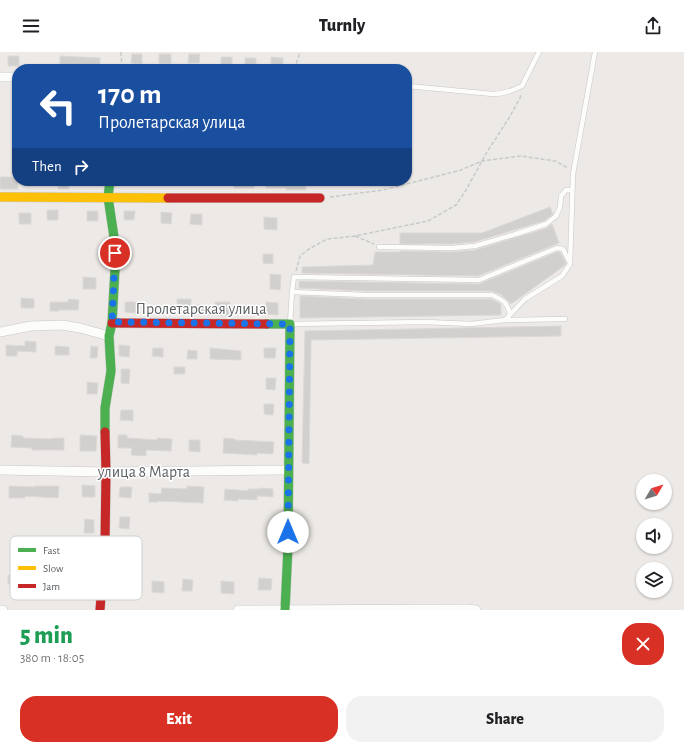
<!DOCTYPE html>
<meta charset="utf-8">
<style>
:root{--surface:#fff;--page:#f2f2f2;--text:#202124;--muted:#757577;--accent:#d93025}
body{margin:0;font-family:"Alegreya Sans",sans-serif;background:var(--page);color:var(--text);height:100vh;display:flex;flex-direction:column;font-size:15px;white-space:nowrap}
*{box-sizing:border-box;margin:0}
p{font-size:13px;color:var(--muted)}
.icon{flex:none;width:22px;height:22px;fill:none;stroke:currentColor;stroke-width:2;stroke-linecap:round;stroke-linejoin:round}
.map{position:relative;height:558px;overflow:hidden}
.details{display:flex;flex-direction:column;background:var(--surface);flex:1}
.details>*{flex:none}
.banner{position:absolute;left:12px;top:12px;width:400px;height:122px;border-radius:16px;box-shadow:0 1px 3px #0004;background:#1a4fa0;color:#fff;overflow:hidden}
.needle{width:26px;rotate:52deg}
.tools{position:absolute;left:636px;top:422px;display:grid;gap:8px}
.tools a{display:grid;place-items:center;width:36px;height:36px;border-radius:50%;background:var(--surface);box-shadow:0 1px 3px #0004;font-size:20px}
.pin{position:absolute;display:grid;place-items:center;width:34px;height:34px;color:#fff;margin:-17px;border:2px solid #fff;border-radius:50%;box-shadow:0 1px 4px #0007}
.me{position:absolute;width:44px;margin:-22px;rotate:0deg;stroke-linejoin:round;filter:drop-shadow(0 0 3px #0008)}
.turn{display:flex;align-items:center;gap:14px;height:84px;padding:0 20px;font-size:18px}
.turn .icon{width:52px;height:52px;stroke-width:2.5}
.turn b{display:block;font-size:28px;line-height:34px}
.then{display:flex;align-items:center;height:38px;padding:0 20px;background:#0003;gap:8px;font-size:15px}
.round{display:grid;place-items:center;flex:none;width:42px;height:42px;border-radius:16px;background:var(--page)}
.overview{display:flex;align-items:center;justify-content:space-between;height:68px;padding:0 20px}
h1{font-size:24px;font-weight:800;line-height:30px;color:#1e9e55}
.button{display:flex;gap:8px;margin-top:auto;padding:8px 20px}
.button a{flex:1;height:46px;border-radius:16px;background:var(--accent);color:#fff;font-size:16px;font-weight:800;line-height:46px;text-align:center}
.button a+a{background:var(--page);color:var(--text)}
header{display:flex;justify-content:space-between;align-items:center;height:52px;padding:0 20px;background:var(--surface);font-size:18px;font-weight:800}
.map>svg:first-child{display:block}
.building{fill:#d2d0cf;stroke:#dcd8d6}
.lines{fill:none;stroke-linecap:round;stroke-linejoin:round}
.lane-casing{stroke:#c8c7c6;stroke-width:5.5}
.street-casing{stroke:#c8c7c6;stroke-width:10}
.fast-casing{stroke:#c8c8c8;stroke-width:10}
.slow-casing{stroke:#c8c8c8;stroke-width:10}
.jam-casing{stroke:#c8c8c8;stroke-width:10}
.path{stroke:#c7cbc8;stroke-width:1.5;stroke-dasharray:4 2;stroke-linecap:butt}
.lane{stroke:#fcfcfb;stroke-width:4.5}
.street{stroke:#fcfcfb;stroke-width:9}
.fast{stroke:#4caf50;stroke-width:9}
.slow{stroke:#ffc107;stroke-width:9}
.jam{stroke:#c62828;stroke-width:9}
.route{stroke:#1a73e8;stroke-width:7;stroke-dasharray:0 12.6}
.labels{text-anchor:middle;stroke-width:3;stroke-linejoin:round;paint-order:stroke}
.street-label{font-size:16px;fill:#5c6164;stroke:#fff}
.key{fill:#fff;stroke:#ced0d0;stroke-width:1}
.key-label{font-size:11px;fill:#5c6164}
</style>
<header><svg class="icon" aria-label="menu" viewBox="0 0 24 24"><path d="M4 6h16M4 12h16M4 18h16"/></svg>Turnly<svg class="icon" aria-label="share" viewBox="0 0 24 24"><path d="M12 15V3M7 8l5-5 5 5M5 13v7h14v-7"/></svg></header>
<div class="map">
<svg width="684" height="558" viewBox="0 0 684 558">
<rect width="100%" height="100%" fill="#ece9e6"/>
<path class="building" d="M132,2H142V12L131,11Z
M159,2H171V12L159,11Z
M189,2H200L199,11H188Z
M8,4H19V14H8Z
M60,4L100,6V16L60,14Z
M221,5H232V15L221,14Z
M271,5L283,6V14H271Z
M245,6H256V13H245Z
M0,125H17L18,137H0Z
M58,129H69V137H58Z
M234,129H254V136H234Z
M266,129H306V138H286V136H266Z
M550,155L553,162L544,169L474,190L452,192H400V181H482Z
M47,158H58V168H47Z
M87,159H98V169H87Z
M124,159H135L134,168H124Z
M161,160L172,161L171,172L161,171Z
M19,161H31V172H19Z
M191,162H202V173L190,172Z
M264,165L277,166V178L264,177Z
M552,172L559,191L478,224L302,221V215L373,213L375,200H400V199L452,200L475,198L547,176Z
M557,200H560L566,211L564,214L511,252L506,247L500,242L492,239H365L299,236V229L479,232Z
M263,202H273V212L263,211Z
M270,222L281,223L280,238L270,237Z
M83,225L96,226V237H83Z
M300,244L365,247H491L501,252V263L300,266Z
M21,246L34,247V256H21Z
M68,247L79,248L78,258H59V259H50V250H68Z
M177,247H191V253L215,254V250H230V264L199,263L200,260H177Z
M125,250H138L137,261L125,260Z
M266,250L278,251V263L266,262Z
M561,274V284L311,288L309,412L302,411L305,279Z
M25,289L36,290V300L17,299V304H6V293L25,294Z
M119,293L130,294L129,305L119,304Z
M55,294L69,295V303H55Z
M91,294L98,295L97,306H90Z
M153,296H163V305L152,304Z
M210,296L241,299V308L210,307Z
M264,296H276L275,306H264Z
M188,298L197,299V307H187Z
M174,315H185V322H174Z
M121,317H130L129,332L121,331Z
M266,326H276L275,338L266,337Z
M87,330L98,331L97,342H87Z
M264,352H274L273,363L264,362Z
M121,358H133V369L120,368Z
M12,383L23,384V386L52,387L53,386H64V398H32V396L11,395Z
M80,383L97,384L96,399H80Z
M118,383H127V386L157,388V386L172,387L171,399L146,398V404L131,403L132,396H118Z
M224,386L235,387V388L274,390L273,402L257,401V403L223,401Z
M189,388H200V400L189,399Z
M82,433L95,434V445H82Z
M9,434L35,435V434H59L58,446L25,444V446H9Z
M187,434L204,435L203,451L158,449V450H149V441L161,442L162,436L187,437Z
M120,435H132L131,446L119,445Z
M260,436L273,437V445L257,444V448L238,447V449L224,448L225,437L248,439V437H260Z
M120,465H130L129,477L119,476Z
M85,467L94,468V481H84Z
M8,523H21V533L8,532Z
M259,526L272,527L271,538H258Z
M183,527L193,528L192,539H182Z
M152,529L164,530V541L152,540Z
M221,529L234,530V542L221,541Z"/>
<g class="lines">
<defs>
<path id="lane" d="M407,34L493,42C504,42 513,38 522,34L539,0
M379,195L452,196L475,194L516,182L546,172L556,164L560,155L561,144L566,138H572
M292,240L294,225L479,228L557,196L563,197L570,211
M510,262C507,250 503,248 492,243H365L292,240L290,272L426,270L471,272L505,268L525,247L562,224L570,212L573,122L595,0
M505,268L565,267"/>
<path id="street" d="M0,25H17
M0,280L31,274L62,273L80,276L109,284
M0,418L106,420L288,418
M0,558H3
M238,558L467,557L476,558"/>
<path id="fast" d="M267,272H290L288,495L285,558
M105,380V356L111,319L109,284L112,271L115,217L114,185L108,145L110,129"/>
<path id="slow" d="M0,145L168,146"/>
<path id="jam" d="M168,146H320
M112,271L267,272
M100,558L105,491L106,420L105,380"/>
</defs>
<use href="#lane" class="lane-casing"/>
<use href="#street" class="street-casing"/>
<use href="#fast" class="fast-casing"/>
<use href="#slow" class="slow-casing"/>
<use href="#jam" class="jam-casing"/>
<path class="path" d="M121,0L122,17
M294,17L299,4V0
M330,145L383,138L461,118L482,109L521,104L555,109L568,116
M355,184L374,192
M296,219L300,204L309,197L327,187L355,184L428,169L456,153L466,138L487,100L509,66L520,46L521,42"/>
<use href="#lane" class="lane"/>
<use href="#street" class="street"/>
<use href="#fast" class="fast"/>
<use href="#slow" class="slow"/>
<use href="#jam" class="jam"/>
</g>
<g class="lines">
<path class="route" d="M115,201L112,270L290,272L288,480"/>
</g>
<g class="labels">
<g class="street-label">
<text x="201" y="262">Пролетарская улица</text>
<text x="144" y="425">улица 8 Марта</text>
</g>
</g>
<rect x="10" y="484" width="132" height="64" rx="6" class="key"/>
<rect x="18" y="496" width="18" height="4" fill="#4caf50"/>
<rect x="18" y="514" width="18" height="4" fill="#ffc107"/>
<rect x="18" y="532" width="18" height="4" fill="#c62828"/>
<g class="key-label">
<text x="43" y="502">Fast</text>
<text x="43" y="520">Slow</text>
<text x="43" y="538">Jam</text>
</g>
</svg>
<div class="tools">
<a><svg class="needle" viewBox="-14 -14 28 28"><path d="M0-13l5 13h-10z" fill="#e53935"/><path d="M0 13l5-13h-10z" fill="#757577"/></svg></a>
<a><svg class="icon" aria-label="sound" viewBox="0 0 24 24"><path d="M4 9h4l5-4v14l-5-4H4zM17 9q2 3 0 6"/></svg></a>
<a><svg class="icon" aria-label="layers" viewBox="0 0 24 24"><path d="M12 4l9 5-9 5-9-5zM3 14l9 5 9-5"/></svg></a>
</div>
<div class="pin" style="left:115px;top:201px;background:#d93025"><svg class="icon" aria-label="arrive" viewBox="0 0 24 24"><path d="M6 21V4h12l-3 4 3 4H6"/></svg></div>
<svg class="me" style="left:288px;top:480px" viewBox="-20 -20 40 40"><circle r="19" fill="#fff"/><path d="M0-13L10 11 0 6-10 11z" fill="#1a73e8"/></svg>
<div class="banner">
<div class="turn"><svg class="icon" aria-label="left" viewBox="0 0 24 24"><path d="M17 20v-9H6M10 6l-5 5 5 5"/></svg><div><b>170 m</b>Пролетарская улица</div></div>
<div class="then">Then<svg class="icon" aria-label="right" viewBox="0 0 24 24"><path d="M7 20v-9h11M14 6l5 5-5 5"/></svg></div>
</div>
</div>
<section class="details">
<div class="overview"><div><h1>5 min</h1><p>380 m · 18:05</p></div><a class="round" style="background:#d93025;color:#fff"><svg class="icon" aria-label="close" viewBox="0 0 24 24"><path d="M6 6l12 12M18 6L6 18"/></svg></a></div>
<div class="button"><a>Exit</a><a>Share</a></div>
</section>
